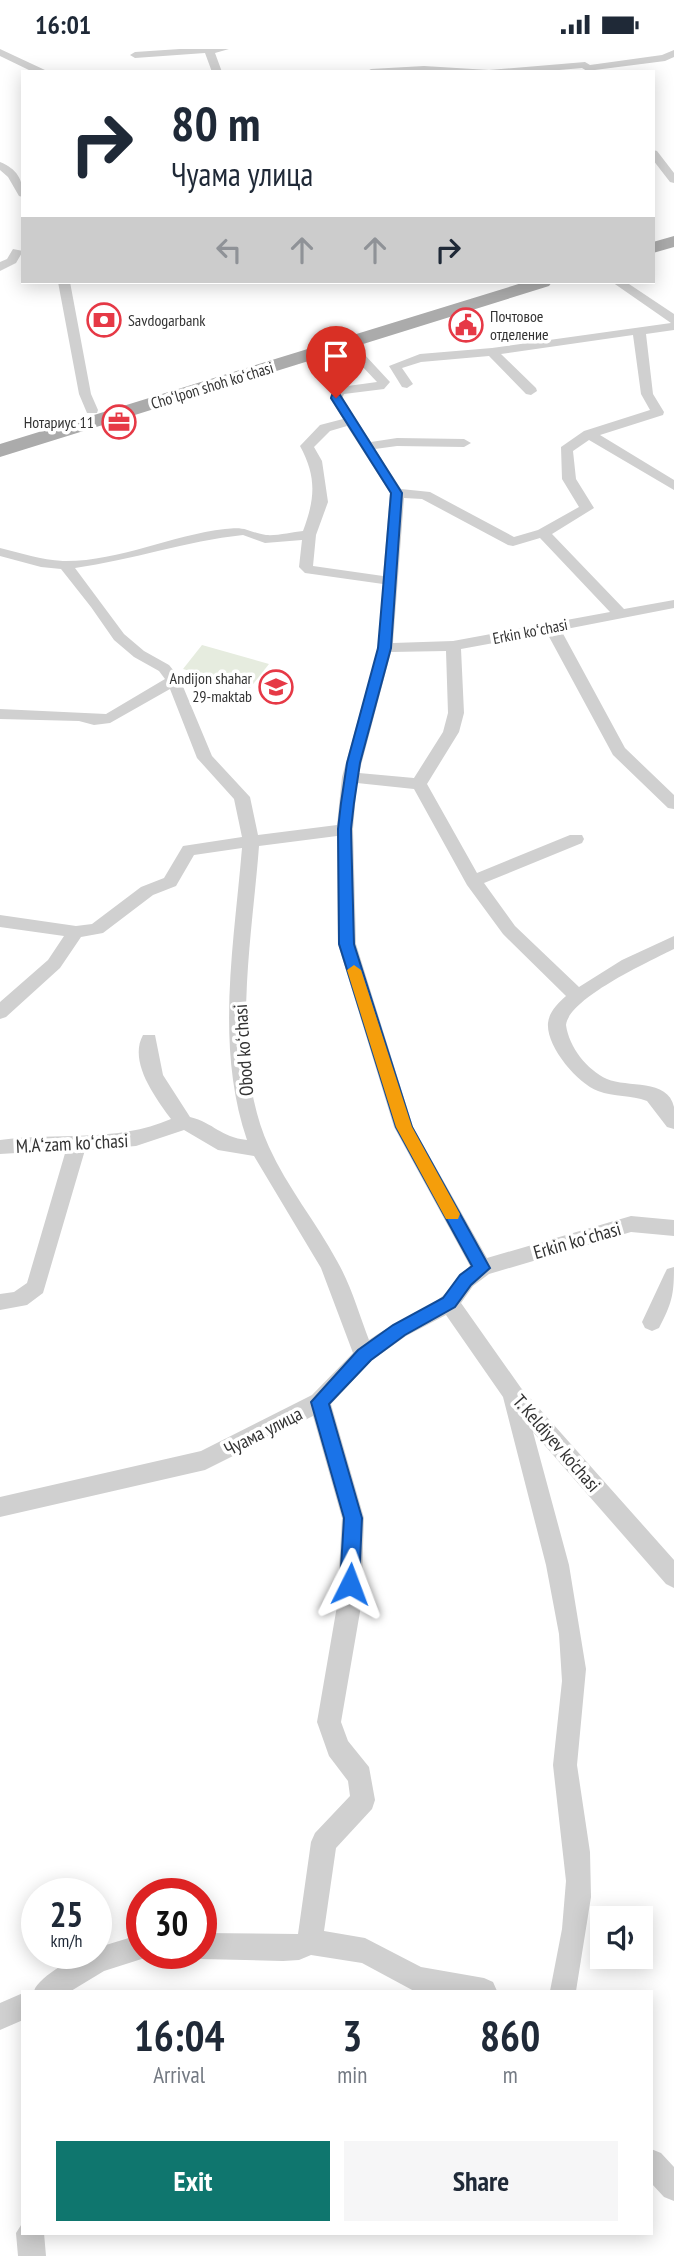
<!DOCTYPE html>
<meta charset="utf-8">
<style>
:root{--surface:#fff;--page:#f6f6f7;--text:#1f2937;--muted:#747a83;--accent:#0f766e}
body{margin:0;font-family:"PT Sans Narrow",sans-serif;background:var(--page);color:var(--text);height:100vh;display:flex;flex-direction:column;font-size:26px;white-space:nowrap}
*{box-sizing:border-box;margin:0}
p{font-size:23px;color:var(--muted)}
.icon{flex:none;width:38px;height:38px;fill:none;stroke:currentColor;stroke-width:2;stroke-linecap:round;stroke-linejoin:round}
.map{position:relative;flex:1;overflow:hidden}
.details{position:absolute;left:21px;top:1941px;width:632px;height:245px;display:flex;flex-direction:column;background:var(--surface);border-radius:0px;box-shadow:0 4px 18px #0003}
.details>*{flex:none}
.top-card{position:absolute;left:21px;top:21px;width:634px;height:214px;border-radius:0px;box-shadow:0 4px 18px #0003;background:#fff;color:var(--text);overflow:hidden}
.controls{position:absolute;left:590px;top:1857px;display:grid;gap:14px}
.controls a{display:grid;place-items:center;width:63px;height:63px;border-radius:0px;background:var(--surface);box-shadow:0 4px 18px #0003;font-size:35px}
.speed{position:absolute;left:21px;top:1829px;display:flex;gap:14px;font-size:35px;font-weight:700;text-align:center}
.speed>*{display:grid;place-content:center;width:91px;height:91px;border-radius:50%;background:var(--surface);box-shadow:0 4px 18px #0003;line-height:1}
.speed small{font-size:18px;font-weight:400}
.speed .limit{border:10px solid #d22;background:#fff;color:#111}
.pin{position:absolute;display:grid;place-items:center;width:60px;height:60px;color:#fff;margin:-72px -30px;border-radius:50% 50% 50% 0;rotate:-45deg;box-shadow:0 0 7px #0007}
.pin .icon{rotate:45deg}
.me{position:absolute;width:77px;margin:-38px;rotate:3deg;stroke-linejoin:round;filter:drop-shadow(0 0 5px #0008)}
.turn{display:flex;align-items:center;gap:24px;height:147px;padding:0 35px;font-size:32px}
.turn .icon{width:91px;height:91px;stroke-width:2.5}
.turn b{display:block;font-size:49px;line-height:60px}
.lanes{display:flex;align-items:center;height:66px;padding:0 35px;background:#0003;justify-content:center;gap:35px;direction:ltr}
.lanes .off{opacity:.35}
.eta{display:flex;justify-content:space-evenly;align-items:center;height:119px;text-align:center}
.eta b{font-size:42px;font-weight:600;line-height:49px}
.button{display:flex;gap:14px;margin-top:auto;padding:14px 35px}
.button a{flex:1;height:80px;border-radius:0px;background:var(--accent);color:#fff;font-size:28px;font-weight:600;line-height:80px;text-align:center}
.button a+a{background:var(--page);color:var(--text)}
.status{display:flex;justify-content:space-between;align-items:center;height:49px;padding:0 35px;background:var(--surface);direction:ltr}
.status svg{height:19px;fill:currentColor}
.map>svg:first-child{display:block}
.green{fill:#e6ecdf}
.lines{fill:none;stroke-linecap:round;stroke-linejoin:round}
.minor{fill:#d0d0d0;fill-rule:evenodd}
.primary{fill:#ababab;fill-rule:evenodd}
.route{fill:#1a73e8;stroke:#114b97;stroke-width:2}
.slow{fill:#f59e0b}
.labels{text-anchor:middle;stroke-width:7;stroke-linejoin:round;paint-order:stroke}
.far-poi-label{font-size:16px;fill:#333;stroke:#fff;text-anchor:start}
.far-street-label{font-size:16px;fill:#333;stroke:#fff}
.street-label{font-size:19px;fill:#333;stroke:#fff}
</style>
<div class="status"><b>16:01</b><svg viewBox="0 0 49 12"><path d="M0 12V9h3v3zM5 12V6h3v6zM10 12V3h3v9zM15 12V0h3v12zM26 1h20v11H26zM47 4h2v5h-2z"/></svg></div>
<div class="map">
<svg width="674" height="2207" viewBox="0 0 674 2207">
<rect width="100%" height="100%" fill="#fff"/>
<path class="green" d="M202,596L269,615L250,639L183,620Z"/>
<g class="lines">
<path class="minor" d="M0,0L45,21L46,23H33L0,7Z
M180,0H229L215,4L222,23H212L205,4L135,9L130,6L135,3Z
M674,1V8L665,12L587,22L582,19L536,23H366L371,20L424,17L489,21L585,13L590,16L662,6Z
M653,101L657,102L674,124V134L670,133L653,111Z
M0,113C17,120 23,130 23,148L19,147L8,128L0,121Z
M13,200L23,202L16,214L0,222V213L7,210Z
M58,233H70L91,345L98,361L97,364H87L79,345Z
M612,233H626L674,265V281L646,285L653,345L664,363L663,366L600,386L674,431V441L589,391L573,402L576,430L594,459L552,485L624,560L674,551V559L561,581L625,699L674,746V760L668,759L613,706L547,584L461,600L464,664L459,683L427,735L477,824L570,786H582L584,790L582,794L484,834L515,877L579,938L622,911L674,887V900C650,912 569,949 566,976C569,998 587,1021 607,1030C627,1039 668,1029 674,1058C674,1065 674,1074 674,1080L667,1078L647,1052C631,1046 614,1048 598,1042C577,1034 546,997 548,974C549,963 558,954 566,947L503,885L467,836L414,740L357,734L353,780L356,895L413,1078L487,1209L631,1167L674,1171V1187L631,1183L489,1225L473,1237L461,1254L521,1339L674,1511V1539L666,1535L533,1383L569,1516L586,1620L577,1716L590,1803L591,1848L576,1942H550L562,1880L566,1832L553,1716L562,1632L559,1585L546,1516L503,1348L446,1266L406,1287L371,1312L331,1355L364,1469L361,1557L341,1673L348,1692L369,1718L375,1751L372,1760L336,1799L324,1882L365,1889L421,1918L484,1929L493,1933L497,1942H414L362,1914L311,1906L299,1911L283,1912L201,1910L191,1904H201V1884L298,1885L311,1793L315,1784L350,1747L348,1732L329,1707L317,1673L337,1557L342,1469L313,1367L205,1421L0,1468V1448L201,1402L312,1346L353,1304L321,1219L254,1107L218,1101L184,1081L136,1097L85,1101L43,1244L27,1256L0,1261V1245L14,1243L27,1234L66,1101L0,1105V1091C57,1083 116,1094 171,1070C156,1049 128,1013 143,986H155L163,1026L190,1068C214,1074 220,1088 247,1091C215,997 234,896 242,799L194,806L176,837L153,846L103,884L81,888L60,919L6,968L0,970V953L48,911L64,887L0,878V866L76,877L92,875L141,838L164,829L183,797L242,788L234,750L197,709L170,640L110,674L94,676L79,672L0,670V660L106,665L165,630L159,622L134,608L114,591L91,558L61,520L41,518L0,507V499C21,504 41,511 63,512C118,513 171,486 225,480C248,477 247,483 266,486C277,487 292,483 303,482C315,450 317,428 300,397L320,376L343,370L330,349L333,339L377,333L343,297L341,294L347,290L351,291L390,333L384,340L344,345L342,349L371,393L397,389L464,390L471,394L464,398L397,397L375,400L401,440L430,443L514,488L538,481L579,458L562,430L561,398L584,382L650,361L641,345L633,286L501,305L536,339L537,342L531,346L526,345L489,307L421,313L402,319L413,335L407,339L402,338L389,317L420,305L492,299L671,274ZM347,377L390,444L383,527L313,517L316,486L328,453L322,412L314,398L330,382ZM404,449L422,450L508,496L513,497L540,489L610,563L453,592L393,594ZM243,486L265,494L302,491L299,518L305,524L383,535L378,599L342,728L337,776L258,786L250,748L212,707L179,628L169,616L144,602L124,585L75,519C132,511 186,492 243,486ZM446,602L448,664L443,683L414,729L359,724L391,603ZM337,787L338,895L394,1078L470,1217C458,1226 452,1240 440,1249C419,1265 391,1275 369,1291C359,1265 351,1236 337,1212C316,1173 287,1138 269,1098C229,1010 252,891 259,797Z
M674,1218C674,1246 672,1254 659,1279L652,1282L645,1279L642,1273L664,1226L667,1220Z
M142,1885V1904H153L151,1907L104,1922L71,1942H34C39,1927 79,1904 96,1904V1899Z
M23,1944V1971L0,1981V1954Z
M651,2100L661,2104L674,2118V2152L664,2148L651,2134Z
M23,2173V2184H44L46,2207H18L16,2184Z"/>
<path class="primary" d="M674,187V198L653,204V193Z
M525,233H552L549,237L0,408V395Z"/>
</g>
<path class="route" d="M332,346H340L402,444L391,599L360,714L354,754L351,780L354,895L412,1078L490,1219L471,1236L455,1258L405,1286L371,1311L329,1355L362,1469L359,1535L357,1541L350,1544L343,1541L340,1535L344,1469L311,1353L358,1301L393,1276L443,1249L460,1226L472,1217L396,1078L339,895L338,780L341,754L347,714L378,599L391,444L331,349Z"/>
<path class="slow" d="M354,916L361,921L412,1078L460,1165L458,1170H446L396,1078L347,921Z"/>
<defs>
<symbol id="bank-ring" viewBox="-11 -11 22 22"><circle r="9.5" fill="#fff" stroke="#e63946" stroke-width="1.5"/><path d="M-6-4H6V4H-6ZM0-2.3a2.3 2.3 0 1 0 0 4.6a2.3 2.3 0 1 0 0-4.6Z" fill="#e63946"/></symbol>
<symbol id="civic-ring" viewBox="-11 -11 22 22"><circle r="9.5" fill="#fff" stroke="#e63946" stroke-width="1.5"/><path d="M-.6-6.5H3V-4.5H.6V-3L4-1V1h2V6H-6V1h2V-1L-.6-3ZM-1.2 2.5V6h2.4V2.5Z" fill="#e63946"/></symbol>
<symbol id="office-ring" viewBox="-11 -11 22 22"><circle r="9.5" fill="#fff" stroke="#e63946" stroke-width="1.5"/><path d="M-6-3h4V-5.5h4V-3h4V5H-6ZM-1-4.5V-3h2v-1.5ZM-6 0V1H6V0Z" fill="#e63946"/></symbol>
<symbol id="school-ring" viewBox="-11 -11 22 22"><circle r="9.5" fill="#fff" stroke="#e63946" stroke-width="1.5"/><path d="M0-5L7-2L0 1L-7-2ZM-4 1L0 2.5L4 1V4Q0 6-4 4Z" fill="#e63946"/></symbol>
</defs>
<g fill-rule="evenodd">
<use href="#bank-ring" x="85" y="252" width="38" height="38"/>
<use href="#civic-ring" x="447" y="257" width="38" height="38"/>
<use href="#office-ring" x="100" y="354" width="38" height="38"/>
<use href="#school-ring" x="257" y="619" width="38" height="38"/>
</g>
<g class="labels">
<g class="far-poi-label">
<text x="490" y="273">Почтовое<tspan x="490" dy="18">отделение</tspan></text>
<text x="128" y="277">Savdogarbank</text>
<text x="94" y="379" text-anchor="end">Нотариус 11</text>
<text x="252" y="635" text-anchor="end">Andijon shahar<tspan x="252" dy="18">29-maktab</tspan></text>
</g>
<g class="far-street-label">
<text transform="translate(212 336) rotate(-17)" y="6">Choʻlpon shoh koʻchasi</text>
<text transform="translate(530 582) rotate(-11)" y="6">Erkin koʻchasi</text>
</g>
<g class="street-label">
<text transform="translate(243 1001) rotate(-94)" y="7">Obod koʻchasi</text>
<text transform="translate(72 1094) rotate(-3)" y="7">M.Aʻzam koʻchasi</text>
<text transform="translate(577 1191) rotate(-16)" y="7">Erkin koʻchasi</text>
<text transform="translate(263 1382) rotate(-27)" y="7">Чуама улица</text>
<text transform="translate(557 1394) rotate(49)" y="7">T. Keldiyev ko'chasi</text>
</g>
</g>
</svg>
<div class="controls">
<a><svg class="icon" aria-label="sound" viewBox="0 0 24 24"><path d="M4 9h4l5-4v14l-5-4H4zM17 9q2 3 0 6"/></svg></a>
</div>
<div class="speed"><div>25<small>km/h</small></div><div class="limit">30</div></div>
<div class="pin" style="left:336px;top:349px;background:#d93025"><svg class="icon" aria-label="arrive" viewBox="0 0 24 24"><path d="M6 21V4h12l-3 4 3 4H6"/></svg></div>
<svg class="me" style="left:350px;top:1535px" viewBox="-20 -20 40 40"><path d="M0-17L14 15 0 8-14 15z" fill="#1a73e8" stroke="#fff" stroke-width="4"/></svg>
<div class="top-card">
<div class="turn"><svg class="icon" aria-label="right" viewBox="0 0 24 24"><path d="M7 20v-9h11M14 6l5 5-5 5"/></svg><div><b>80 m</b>Чуама улица</div></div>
<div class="lanes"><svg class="icon off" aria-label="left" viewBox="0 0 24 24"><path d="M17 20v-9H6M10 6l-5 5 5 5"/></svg><svg class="icon off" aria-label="ahead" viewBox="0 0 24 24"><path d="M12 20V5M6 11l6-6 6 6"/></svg><svg class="icon off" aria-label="ahead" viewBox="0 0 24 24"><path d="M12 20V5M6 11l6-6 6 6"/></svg><svg class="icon" aria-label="right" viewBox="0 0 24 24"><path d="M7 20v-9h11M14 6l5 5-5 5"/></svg></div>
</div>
<section class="details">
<div class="eta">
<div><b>16:04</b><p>Arrival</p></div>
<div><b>3</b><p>min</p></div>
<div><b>860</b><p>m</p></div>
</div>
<div class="button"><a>Exit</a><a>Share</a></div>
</section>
</div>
